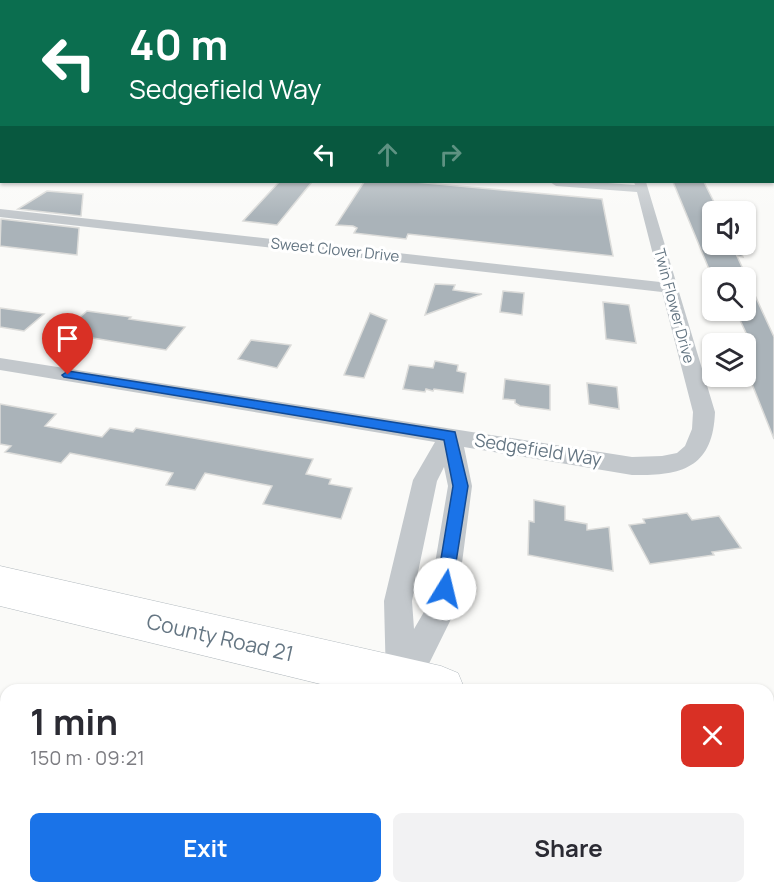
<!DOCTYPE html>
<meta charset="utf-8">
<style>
:root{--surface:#fff;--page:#f2f2f3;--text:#2b2b33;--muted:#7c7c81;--accent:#1a73e8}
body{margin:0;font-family:Manrope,sans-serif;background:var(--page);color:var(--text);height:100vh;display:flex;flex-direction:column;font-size:22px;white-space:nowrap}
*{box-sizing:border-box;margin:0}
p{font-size:20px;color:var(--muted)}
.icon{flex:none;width:33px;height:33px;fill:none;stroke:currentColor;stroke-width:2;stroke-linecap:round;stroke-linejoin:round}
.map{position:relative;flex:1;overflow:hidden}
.sheet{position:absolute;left:0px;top:684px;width:774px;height:210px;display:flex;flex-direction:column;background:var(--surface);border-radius:18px 18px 0 0;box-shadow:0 2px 4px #0004}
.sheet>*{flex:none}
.guide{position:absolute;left:0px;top:0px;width:774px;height:183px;box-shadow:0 2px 4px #0004;background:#0b6e4f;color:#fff;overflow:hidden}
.controls{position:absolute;left:702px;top:201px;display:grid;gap:12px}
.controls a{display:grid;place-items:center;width:54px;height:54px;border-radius:9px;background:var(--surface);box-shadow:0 2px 4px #0004;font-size:30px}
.pin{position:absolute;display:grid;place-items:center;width:51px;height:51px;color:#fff;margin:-62px -26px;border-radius:50% 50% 50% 0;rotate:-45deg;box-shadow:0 0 6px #0007}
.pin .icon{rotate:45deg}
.me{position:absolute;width:66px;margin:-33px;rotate:9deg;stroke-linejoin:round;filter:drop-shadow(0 0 4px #0008)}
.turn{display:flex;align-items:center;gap:21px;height:126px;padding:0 30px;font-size:27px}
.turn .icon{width:78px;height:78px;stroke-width:2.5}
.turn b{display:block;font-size:42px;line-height:51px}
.lanes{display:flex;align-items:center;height:57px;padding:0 30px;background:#0003;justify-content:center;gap:30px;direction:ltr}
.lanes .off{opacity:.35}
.round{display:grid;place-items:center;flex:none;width:63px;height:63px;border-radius:9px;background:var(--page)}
.headline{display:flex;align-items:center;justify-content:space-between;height:102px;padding:0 30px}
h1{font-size:36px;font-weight:700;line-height:45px}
.cta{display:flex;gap:12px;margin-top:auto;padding:12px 30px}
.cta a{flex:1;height:69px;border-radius:9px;background:var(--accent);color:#fff;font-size:24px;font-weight:700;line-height:69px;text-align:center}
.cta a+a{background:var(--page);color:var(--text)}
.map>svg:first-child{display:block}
.building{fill:#aab3b9;stroke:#dcdcda;stroke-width:1.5}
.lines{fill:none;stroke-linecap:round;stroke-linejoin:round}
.secondary-casing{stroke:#b3babf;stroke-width:1}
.street{fill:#c3c8cc;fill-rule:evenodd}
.secondary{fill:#fff;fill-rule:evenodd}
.route{fill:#1a73e8;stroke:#114b97;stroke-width:1.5}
.labels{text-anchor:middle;stroke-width:6;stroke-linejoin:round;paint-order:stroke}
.far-street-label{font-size:15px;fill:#657683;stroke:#fff}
.street-label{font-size:18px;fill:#657683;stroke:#fff}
.near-street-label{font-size:21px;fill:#657683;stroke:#fff}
</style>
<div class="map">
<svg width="774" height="894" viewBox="0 0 774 894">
<rect width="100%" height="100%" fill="#fafaf8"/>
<path class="building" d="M279,182H312L277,225L243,221Z
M364,182H415L602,199L613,256L408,234L406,239L354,233L357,228L353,226L336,225Z
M673,182H704L718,210L721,212H712V244H737L743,257L737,256L774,337V439L746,369V333L739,318H733L730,310H746V278H717L716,275L711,274Z
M47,191L83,194L81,216L18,209Z
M1,219L79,228L77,255L0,246Z
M435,284L455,285L453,290L482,294L425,315Z
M503,291L524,293L522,315L500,312Z
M603,302L629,305L636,343L606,339Z
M0,308L44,314L24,331L0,327Z
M87,311L131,317L129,319L185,327L166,350L62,333Z
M370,313L387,320L364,378L344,375Z
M251,340L291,345L277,368L238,359Z
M435,361L458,365L457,371L466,373L463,393L434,389L433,391L426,389L425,392L403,389L409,365L433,368Z
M505,379L550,385V410L520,406L515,403V400L503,399Z
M587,383L617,387L619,409L589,404Z
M0,404L56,414L45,426L102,437L110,428L133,432L136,428L313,459L306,474L331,479L329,484L352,488L341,519L263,504L272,486L205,473L195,490L166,485L173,473L70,453L61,463L5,452L11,446L0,444Z
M534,500L565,506V520L587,524V530L609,527L613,571L528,555L529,521L534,522Z
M687,513L692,520L719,516L741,548L712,552L714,555L650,564L629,525L645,523L643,519Z"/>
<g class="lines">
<defs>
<path id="secondary" d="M0,566L441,666L458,673L465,690H345L0,606Z
M768,745L774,747V799L768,797Z"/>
</defs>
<use href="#secondary" class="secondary-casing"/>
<path class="street" d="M0,164H2L0,171Z
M550,182H594L635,185L634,182H646L715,412C713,468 682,476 632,475L464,447L472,486L456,609L416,690H384L386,680L384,601L413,480L435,442L0,370V358L632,457L662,456L677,453L685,446L692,429L693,412L662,292L0,217V209L660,282L637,192L556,186ZM444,467L448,486L428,605L414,629L412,601L437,481Z
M343,888H383L382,894H342Z"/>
<use href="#secondary" class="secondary"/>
</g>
<linearGradient id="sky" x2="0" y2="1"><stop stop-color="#96bcdc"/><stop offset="0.42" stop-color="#fdfdfc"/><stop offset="1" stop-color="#fdfdfc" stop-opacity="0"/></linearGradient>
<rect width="774" height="217" fill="url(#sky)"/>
<path class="route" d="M68,371L455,432L468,486L451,594L445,597L439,594L436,589L453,486L444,440L64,377L62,375Z"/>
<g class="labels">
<g class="far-street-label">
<text transform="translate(335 250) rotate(6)" y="5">Sweet Clover Drive</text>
<text transform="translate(674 306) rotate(75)" y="5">Twin Flower Drive</text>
</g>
<g class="street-label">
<text transform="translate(538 450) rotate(9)" y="6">Sedgefield Way</text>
</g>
<g class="near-street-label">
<text transform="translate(220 638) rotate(13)" y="7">County Road 21</text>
</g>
</g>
</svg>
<div class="controls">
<a><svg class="icon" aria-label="sound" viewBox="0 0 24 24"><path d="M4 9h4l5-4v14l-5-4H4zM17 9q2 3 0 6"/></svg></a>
<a><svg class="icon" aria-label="search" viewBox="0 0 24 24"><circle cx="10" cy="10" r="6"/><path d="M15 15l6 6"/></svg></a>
<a><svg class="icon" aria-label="layers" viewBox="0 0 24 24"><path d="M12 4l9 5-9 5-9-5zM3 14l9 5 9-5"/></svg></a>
</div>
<div class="pin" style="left:68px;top:375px;background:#d93025"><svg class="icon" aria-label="arrive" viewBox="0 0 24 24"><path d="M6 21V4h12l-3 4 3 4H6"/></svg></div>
<svg class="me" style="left:445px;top:589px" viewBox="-20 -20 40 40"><circle r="19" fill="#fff"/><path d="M0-13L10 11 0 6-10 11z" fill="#1a73e8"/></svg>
<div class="guide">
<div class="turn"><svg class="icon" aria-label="left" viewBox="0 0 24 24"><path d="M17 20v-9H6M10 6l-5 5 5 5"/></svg><div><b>40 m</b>Sedgefield Way</div></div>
<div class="lanes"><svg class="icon" aria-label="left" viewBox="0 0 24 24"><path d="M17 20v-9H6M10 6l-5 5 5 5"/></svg><svg class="icon off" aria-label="ahead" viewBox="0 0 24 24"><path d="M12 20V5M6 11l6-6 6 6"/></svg><svg class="icon off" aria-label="right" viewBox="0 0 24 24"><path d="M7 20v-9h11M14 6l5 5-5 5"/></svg></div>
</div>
<section class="sheet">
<div class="headline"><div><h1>1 min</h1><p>150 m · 09:21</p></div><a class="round" style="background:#d93025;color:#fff"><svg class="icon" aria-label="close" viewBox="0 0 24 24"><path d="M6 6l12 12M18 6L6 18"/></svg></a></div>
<div class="cta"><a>Exit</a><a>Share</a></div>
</section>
</div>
